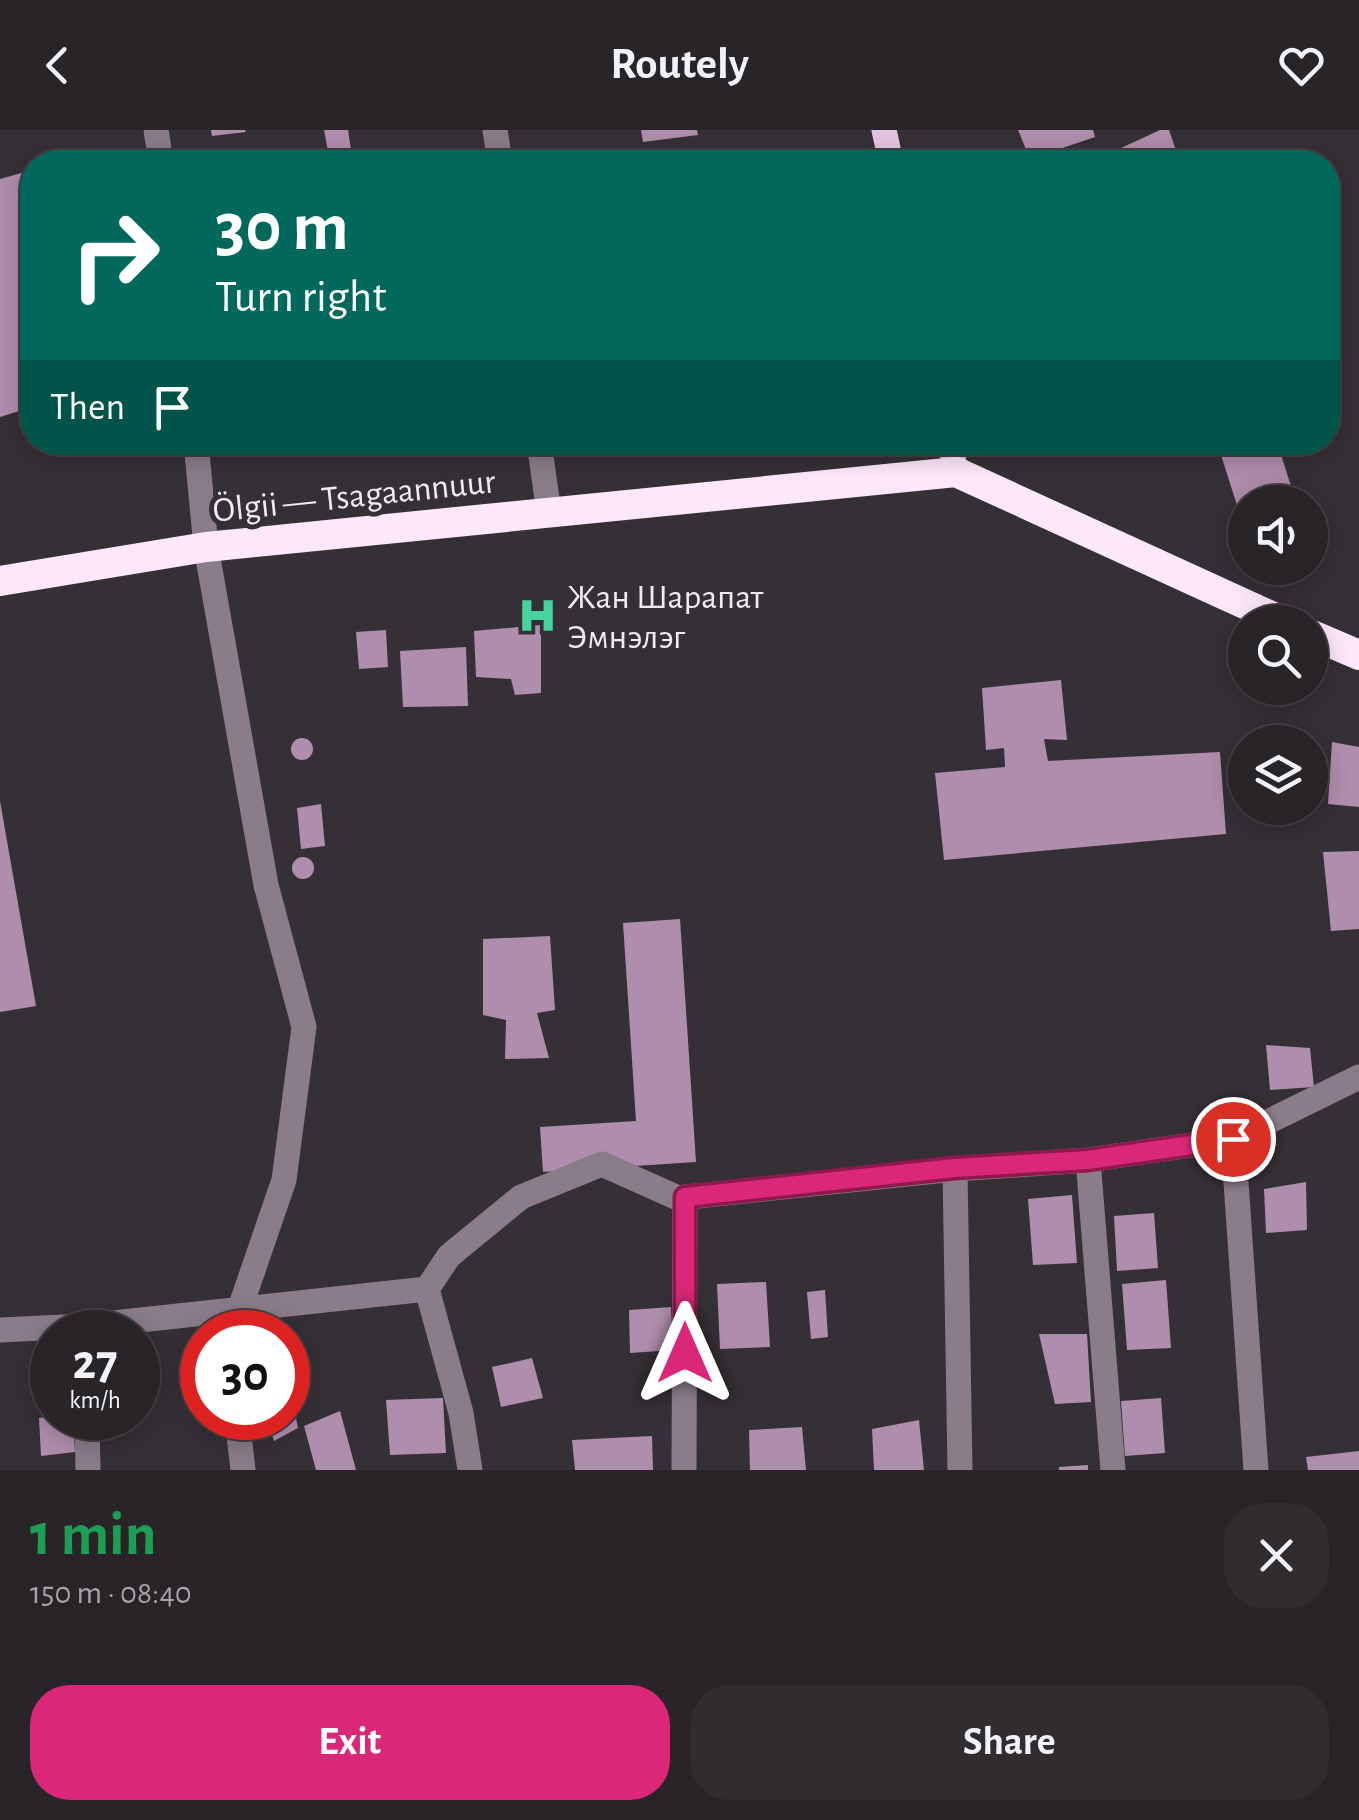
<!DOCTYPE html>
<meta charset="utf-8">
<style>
:root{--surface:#282428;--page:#302c30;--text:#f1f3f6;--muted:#a5a4a8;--line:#444145;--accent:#db2777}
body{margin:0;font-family:"Alegreya Sans",sans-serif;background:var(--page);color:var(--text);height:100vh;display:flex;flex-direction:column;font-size:38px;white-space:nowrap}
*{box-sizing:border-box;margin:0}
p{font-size:32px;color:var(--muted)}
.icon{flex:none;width:55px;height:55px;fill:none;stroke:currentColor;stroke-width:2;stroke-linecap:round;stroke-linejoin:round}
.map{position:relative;height:1340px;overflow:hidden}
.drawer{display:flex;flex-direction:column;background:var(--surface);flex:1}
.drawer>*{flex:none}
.guide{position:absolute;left:20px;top:20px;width:1320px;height:305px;border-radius:40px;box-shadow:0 5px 25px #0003,0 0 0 2px var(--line);background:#00695c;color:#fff;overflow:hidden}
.tools{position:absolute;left:1228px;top:355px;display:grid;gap:20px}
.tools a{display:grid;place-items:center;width:100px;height:100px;border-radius:50%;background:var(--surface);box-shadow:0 5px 25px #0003,0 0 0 2px var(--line);font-size:50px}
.speed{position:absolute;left:30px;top:1180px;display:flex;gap:20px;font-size:50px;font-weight:700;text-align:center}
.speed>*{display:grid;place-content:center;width:130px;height:130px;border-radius:50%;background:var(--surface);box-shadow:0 5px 25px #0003,0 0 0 2px var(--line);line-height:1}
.speed small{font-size:25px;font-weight:400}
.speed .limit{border:15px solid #d22;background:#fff;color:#111}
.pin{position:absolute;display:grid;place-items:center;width:85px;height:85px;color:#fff;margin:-42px;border:5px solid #fff;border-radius:50%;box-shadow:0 2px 10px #0007}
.me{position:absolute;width:110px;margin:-55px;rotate:0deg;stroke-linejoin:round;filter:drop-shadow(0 0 8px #0008)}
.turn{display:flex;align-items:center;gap:35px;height:210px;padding:0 30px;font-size:45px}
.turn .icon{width:130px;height:130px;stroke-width:2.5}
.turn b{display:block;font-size:70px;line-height:85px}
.then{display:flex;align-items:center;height:95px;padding:0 30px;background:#0003;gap:20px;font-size:38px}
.round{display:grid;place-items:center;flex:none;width:105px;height:105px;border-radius:40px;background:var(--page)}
.summary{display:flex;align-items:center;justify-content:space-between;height:170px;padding:0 30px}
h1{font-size:60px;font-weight:700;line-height:75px;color:#1e9e55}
.action{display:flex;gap:20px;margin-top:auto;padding:20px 30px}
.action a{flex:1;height:115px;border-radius:40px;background:var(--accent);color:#fff;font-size:40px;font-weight:700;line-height:115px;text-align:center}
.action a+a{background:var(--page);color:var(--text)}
header{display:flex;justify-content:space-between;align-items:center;height:130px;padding:0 30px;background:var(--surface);font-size:45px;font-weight:700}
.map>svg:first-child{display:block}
.building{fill:#af8dac}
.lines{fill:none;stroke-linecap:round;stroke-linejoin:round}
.minor{stroke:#8a7c89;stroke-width:25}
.major{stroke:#e3c5e0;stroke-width:25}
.highway{stroke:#fde7fb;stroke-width:30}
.route-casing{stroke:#8e194d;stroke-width:25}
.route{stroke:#db2777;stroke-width:18}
.labels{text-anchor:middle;stroke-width:10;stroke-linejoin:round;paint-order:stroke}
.street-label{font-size:35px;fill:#efebee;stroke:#353035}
.poi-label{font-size:35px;fill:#efebee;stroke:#353035;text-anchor:start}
</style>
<header><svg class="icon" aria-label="back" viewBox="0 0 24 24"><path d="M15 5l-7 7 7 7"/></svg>Routely<svg class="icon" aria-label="heart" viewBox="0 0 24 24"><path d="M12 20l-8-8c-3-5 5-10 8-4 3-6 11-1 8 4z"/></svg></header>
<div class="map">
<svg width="1359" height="1340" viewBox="0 0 1359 1340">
<rect width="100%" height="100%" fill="#353035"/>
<path class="building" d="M211,0H245L246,2L212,6Z
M324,0H348L353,32H330Z
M641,0H697L698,5L643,12Z
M1018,0H1093L1095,7L1030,29Z
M1160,0H1169L1180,32H1126L1121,18Z
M25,42L32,65V277L0,287V49Z
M1248,312H1277L1296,372H1245V390L1242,391L1221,325Z
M541,495V563L515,565L511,549L476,547L474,501Z
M386,500L388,537L359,539L356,502Z
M466,517L468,576L403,577L400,521Z
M1061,550L1067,610L1044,609L1048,631L1220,622L1226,704L944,730L935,643L1005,637L1004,618L986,620L982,558Z
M291 619a11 11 0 1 1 22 0a11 11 0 1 1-22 0Z
M1332,612L1359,617V677L1328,674Z
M0,671L36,876L0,882Z
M321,674L325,716L301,719L297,678Z
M1359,721V799L1331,801L1323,722Z
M292 738a11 11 0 1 1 22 0a11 11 0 1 1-22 0Z
M680,789L696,1032L543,1042L540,997L636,991L623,793Z
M550,806L555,880L537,883L549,928L505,929L506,890L483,885V809Z
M1266,915L1310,918L1314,957L1270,960Z
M1306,1052L1307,1100L1266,1103L1264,1059Z
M1072,1065L1077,1133L1033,1135L1028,1069Z
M1154,1083L1158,1138L1117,1141L1114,1086Z
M1166,1150L1171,1218L1127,1220L1122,1154Z
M766,1152L770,1217L720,1219L717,1154Z
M825,1160L828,1207L811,1209L807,1162Z
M671,1177L673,1220L630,1223L629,1180Z
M1039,1204H1087L1091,1272L1055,1274Z
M532,1228L543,1268L501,1277L492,1237Z
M289,1254L298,1298L274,1311L267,1288H288Z
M443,1268L446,1323L390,1325L386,1270Z
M1161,1268L1165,1323L1125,1326L1121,1271Z
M340,1281L356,1340H316L304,1296Z
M52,1286L73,1288L75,1322L41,1326L39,1288Z
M919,1290L924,1340H874L872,1299Z
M802,1297L806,1340H750L749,1300Z
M652,1306L653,1340H575L572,1310Z
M1359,1321V1340H1308L1306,1327Z
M1088,1335V1340H1059V1337Z"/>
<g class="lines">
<path class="minor" d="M156,0L161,32
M495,0L500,32
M196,312L206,417L266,755L304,897L284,1050L239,1181L237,1202
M539,312L549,383
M1233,1009L1256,1340
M1088,1030L1113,1340
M955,1039L960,1340
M427,1159L461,1283L470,1340
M85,1196L427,1159L449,1126L521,1067L602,1034L678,1068L955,1039L1088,1030L1233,1009L1359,947
M0,1200L85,1196V1202
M87,1288L88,1340
M237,1288L243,1340
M684,1340L685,1067"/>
<path class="major" d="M884,0L891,32
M950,312L956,342"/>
<path class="highway" d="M0,451L206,417L956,342L1284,492
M1310,504L1359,525"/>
</g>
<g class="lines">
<defs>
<path id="route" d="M685,1223V1067L954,1038L1088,1030L1233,1009"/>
</defs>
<use href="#route" class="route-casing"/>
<use href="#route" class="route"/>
</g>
<defs>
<symbol id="hospital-bare" viewBox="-9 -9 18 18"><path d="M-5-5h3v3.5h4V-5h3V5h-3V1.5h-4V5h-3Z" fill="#45d49f" stroke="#353035" stroke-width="2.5" paint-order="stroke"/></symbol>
</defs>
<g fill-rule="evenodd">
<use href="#hospital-bare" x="510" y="458" width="55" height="55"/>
</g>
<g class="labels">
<g class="street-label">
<text transform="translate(354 365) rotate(-6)" y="12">Ölgii — Tsagaannuur</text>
</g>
<g class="poi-label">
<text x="567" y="478">Жан Шарапат<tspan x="567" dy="40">Эмнэлэг</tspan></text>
</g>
</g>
</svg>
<div class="tools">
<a><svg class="icon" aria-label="sound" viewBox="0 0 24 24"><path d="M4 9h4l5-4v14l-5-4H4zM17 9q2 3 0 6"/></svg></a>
<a><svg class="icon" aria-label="search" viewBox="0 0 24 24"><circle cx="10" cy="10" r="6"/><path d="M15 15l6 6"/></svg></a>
<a><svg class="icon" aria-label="layers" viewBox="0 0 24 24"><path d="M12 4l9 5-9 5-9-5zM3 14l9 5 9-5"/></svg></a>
</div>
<div class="speed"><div>27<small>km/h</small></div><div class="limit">30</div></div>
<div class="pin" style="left:1233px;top:1009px;background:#d93025"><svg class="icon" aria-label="arrive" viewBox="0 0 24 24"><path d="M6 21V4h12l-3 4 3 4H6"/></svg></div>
<svg class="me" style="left:685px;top:1223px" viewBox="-20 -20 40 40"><path d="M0-17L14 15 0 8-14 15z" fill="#db2777" stroke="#fff" stroke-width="4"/></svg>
<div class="guide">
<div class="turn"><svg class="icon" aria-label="right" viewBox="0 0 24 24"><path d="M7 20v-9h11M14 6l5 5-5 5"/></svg><div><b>30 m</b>Turn right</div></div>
<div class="then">Then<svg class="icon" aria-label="arrive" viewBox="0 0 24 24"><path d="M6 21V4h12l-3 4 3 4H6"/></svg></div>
</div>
</div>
<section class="drawer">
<div class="summary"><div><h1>1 min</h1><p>150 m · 08:40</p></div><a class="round"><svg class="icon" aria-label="close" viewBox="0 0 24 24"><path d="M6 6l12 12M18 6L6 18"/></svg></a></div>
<div class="action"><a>Exit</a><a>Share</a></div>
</section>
